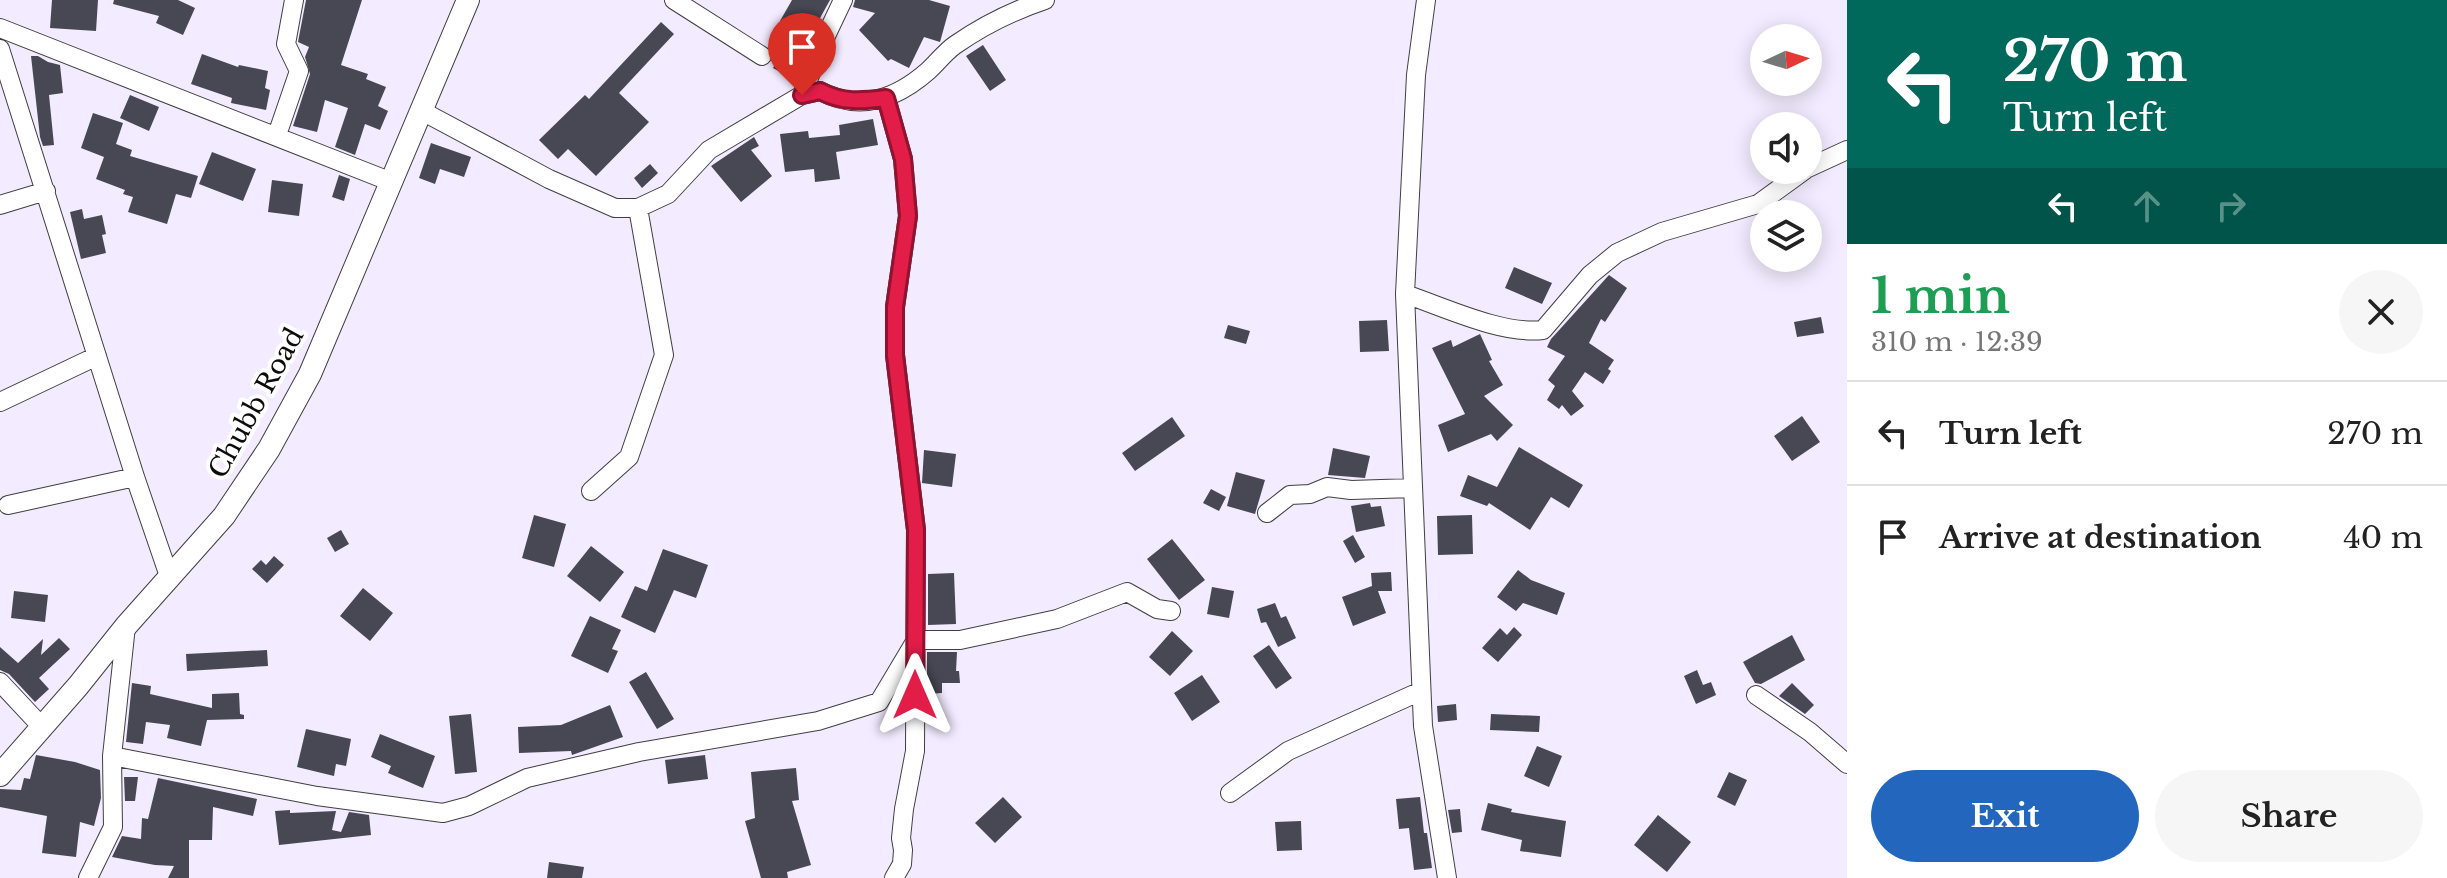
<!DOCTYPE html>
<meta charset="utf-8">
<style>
:root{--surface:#fff;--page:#f6f6f6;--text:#222;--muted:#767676;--line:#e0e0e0;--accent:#2366be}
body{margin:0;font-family:"Libre Baskerville",serif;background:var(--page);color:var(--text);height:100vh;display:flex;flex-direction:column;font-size:30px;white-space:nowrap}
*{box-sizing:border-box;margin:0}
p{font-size:26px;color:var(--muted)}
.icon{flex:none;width:44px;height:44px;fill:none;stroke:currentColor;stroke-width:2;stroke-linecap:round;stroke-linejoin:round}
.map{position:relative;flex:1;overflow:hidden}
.panel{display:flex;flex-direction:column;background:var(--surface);width:600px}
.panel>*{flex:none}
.guide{background:#00695c;color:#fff;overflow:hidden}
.needle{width:52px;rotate:86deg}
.controls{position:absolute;left:1750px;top:24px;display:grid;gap:16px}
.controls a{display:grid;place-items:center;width:72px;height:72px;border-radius:50%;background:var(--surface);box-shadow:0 4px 20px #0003;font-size:40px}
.pin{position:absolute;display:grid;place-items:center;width:68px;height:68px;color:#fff;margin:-82px -34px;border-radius:50% 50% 50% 0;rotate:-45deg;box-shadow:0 0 8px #0007}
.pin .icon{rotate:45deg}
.me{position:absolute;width:88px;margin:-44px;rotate:0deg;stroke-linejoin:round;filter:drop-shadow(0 0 6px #0008)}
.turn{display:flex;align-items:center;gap:28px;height:168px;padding:0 24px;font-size:36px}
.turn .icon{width:104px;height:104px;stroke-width:2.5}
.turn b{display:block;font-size:56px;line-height:68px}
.lanes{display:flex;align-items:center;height:76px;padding:0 24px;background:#0003;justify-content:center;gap:40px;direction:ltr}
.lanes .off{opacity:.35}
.round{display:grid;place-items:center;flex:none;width:84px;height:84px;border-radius:42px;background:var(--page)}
.overview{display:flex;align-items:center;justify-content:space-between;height:136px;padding:0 24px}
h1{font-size:48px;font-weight:800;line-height:60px;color:#1e9e55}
.primary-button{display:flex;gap:16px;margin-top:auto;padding:16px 24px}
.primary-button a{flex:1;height:92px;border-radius:48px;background:var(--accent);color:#fff;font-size:32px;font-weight:800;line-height:92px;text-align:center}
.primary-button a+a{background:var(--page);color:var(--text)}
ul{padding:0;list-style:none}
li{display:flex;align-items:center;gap:24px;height:104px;padding:0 24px;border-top:2px solid var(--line)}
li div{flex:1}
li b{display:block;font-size:30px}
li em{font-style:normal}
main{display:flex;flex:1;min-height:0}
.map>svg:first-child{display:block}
.building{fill:#484855}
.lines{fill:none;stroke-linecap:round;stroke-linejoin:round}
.minor-casing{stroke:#3f3f3f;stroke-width:20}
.tertiary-casing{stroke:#3f3f3f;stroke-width:24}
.minor{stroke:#fff;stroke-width:18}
.tertiary{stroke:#fff;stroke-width:22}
.route-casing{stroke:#92132f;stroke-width:20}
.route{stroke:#e11d48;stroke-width:14}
.labels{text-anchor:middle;stroke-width:8;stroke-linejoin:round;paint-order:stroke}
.street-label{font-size:26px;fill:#0c0c0c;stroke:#fff}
</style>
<main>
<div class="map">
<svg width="1847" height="878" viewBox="0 0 1847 878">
<rect width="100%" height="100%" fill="#f3ebff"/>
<path class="building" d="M52,0H98L96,31L50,28Z
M114,0H178L195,8L183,35L156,23L159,16L113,4Z
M306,0H362L341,65L368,74L366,79L386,87L378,106L388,111L380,130L365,124L355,155L335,147L348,108L325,100L317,132L293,126L310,74L305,57L309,47L298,42Z
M792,0H830L809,38L780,21Z
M855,0H929L950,6L940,42L924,37L909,68L891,59L888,61L859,30L875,13L853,7Z
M661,22L674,34L619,93L649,122L596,176L568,149L558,159L539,140L585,95L589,99Z
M983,45L1006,80L990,91L966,56Z
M202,54L238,67L239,65L268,71L265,88L270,90L266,110L231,103L232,98L191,84Z
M781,54L792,60L784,74L773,68Z
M31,56H38L48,62L60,65L63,93L49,95L54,145L43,146L40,137Z
M130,95L159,107L149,131L120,118Z
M93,113L123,123L116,144L132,150L130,156L198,176L191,198L176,194L167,224L128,212L133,197L123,194L125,190L96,179L104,157L81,148Z
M873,119L878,145L836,152L840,179L815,182L814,169L785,172L780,134L808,131L809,138L840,135L839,125Z
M754,137L759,146L751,150L772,176L741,202L711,166Z
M431,143L471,157L464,177L440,169L435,184L419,178Z
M212,152L256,169L243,201L199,184Z
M650,164L658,173L642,188L634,178Z
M339,175L350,179L344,201L332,197Z
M272,180L303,184L299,216L268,212Z
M82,209L84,219L102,215L106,234L102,235L106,253L81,259L70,212Z
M1514,267L1552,283L1542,304L1505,288Z
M1609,275L1627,288L1605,322L1601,319L1589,343L1614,360L1608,369L1611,371L1603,384L1585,372L1572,391L1584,406L1571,416L1562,405L1559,409L1547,400L1555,386L1548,380L1565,356L1547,347L1551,339Z
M1821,317L1824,333L1797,337L1794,322Z
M1387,320L1389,351L1360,352L1359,321Z
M1228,325L1250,331L1246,344L1224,338Z
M1480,334L1492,360L1489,361L1503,385L1484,396L1513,425L1497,441L1491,434L1448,452L1438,425L1465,414L1432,348L1451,340L1453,347Z
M1802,416L1820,442L1792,461L1774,436Z
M1172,417L1185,436L1135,471L1122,453Z
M1519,447L1583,485L1569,508L1551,497L1530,530L1489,503L1487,506L1460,496L1468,475L1497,487Z
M1333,448L1370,456L1365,478L1328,475Z
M924,450L956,454L952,487L922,483Z
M1236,472L1265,480L1255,514L1227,506Z
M1211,489L1226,497L1219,511L1203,503Z
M1370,503L1371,507L1381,506L1385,526L1356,532L1351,506Z
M534,515L566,524L554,567L522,558Z
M1472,515L1473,554L1438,555L1437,516Z
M341,530L349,544L335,552L327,538Z
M1353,535L1365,557L1355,563L1343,541Z
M1172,539L1205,580L1179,600L1147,559Z
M591,546L624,572L600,602L567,576Z
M663,549L708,565L696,598L674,590L655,633L621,617L635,586L647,591Z
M274,556L284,565L267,583L252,569L261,560L266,565Z
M1518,570L1531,580L1565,593L1557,615L1523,603L1516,611L1497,597Z
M1391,572L1392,591H1378L1386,613L1353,626L1342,597L1372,586L1371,573Z
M954,573L956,624L928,625V574Z
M1212,587L1234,591L1229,618L1207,614Z
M363,588L393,613L370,641L340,616Z
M14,591L48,595L45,622L11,618Z
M1275,603L1281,618L1286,616L1296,638L1278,647L1266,622L1261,623L1257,609Z
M590,616L621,630L612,649L618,651L608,673L571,656Z
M1514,627L1522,635L1498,662L1482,648L1500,628L1507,635Z
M1172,631L1193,651L1170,676L1149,657Z
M1792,635L1805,660L1761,684L1755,683L1743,662Z
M59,638L70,649L39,678L49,689L35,702L9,674L0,670V647L18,663L43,639L41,655Z
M1269,645L1292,678L1276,689L1253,656Z
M267,650L268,666L187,671L186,654Z
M927,652H957L956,671H959L960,683H942V693L927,694Z
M1697,670L1703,685L1711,682L1716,695L1696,704L1684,676Z
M646,672L674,719L657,729L629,682Z
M1202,675L1220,702L1192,721L1174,693Z
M132,683L151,686L150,694L212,708V694L239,693L240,714L244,715V719L207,720L201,746L167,738L170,725L146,722L143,744L126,742Z
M1792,683L1814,705L1805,714L1779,696Z
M1456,704L1457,720L1438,722L1437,706Z
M610,705L623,737L572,755L571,751L519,753L518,727L561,725Z
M471,714L477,772L455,774L449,716Z
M1491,714L1540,716L1539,732L1490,730Z
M306,729L351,739L346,766L336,764L334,776L297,767Z
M380,734L435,756L423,788L388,773L391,766L371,757Z
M1537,746L1562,756L1549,787L1524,776Z
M36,755L75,762L100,770L101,798L94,826L80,822L76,857L42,853L47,816L0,807V789L21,790L24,778L30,779Z
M705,755L708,779L668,784L665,760Z
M796,768L799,800L792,801L811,865L787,872L788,878H761L745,821L755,818L751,772Z
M1729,772L1747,780L1735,806L1717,797Z
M124,777H138L135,801H125Z
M158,778L257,799L253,816L213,807L212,840H189V878H168L174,866L155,865L112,857L122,836L141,839L142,818L148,819Z
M1003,797L1022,817L995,843L975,823Z
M1420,797L1424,833H1427L1432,868L1414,870L1409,828L1399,829L1396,799Z
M1488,803L1512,809L1511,812L1566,821L1561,857L1520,851L1522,840L1481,830Z
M1460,809L1462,832L1452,833L1448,810Z
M290,810V813L336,811L332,830L341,832L349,812L369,815L371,835L279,845L275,811Z
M1658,815L1691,842L1667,872L1634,845Z
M1301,821L1302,850L1277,851L1275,822Z
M549,862L584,867L582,878H547Z"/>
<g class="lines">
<defs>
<path id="minor" d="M674,0L762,56
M1426,0L1416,75L1405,294L1423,726L1447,878
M0,28L389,181
M0,49L135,477L170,579
M802,95L825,38L843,0
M886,98L903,159L908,216L895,307V355L916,530L915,751L904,809L901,838L903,850L902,864L894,878
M420,110L549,179L615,208H638L668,194L709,150L802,95L820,91C860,112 896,99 928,71C937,63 945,52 955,45C981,27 1015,10 1045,0
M277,135L299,71L286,44L294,0
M1808,168L1847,150
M0,205L46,191
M1405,294C1444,307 1502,335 1543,330L1590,275L1617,253L1662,232L1758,204L1805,170
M0,402L97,356
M591,491L629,457L664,355L638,208
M8,505L135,477
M1267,513L1290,495L1310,494L1327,487L1351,490L1412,488
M916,640H960L1057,619L1127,592L1157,609L1171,611
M0,682L42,727
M1756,695L1810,732L1847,764
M112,756L317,796L443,813L469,806L527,778L639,752L818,721L879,702L916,640
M1230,793L1288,751L1421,691
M88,878L113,827L112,756L126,626"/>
<path id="tertiary" d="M0,775L78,686L126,626L224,516L269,449L310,374L468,0"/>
</defs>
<use href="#minor" class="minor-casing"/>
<use href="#tertiary" class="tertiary-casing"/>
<use href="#minor" class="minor"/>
<use href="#tertiary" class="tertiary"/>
</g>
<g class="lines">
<defs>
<path id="route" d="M802,95L820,91C843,103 861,101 886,98L903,159L908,216L895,307V355L916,530L915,695"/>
</defs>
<use href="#route" class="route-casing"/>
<use href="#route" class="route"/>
</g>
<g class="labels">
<g class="street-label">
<text transform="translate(256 403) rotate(-61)" y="9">Chubb Road</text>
</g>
</g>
</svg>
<div class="controls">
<a><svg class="needle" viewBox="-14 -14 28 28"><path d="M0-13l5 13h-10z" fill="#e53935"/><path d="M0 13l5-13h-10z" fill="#767676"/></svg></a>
<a><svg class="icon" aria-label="sound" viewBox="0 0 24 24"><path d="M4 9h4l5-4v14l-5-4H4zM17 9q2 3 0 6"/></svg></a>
<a><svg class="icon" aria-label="layers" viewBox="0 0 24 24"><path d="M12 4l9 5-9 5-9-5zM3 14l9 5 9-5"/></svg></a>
</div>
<div class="pin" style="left:802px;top:95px;background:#d93025"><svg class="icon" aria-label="arrive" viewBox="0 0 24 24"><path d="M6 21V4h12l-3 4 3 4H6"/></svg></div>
<svg class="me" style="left:915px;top:695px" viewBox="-20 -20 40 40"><path d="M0-17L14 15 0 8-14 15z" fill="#e11d48" stroke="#fff" stroke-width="4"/></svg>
</div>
<section class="panel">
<div class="guide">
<div class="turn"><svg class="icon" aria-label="left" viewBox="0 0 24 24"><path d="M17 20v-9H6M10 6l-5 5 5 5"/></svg><div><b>270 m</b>Turn left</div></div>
<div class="lanes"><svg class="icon" aria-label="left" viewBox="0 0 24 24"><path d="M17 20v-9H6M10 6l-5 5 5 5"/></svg><svg class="icon off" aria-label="ahead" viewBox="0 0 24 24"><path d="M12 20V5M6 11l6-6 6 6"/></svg><svg class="icon off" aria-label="right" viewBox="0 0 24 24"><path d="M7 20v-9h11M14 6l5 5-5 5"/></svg></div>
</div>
<div class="overview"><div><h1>1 min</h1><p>310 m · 12:39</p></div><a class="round"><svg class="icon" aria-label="close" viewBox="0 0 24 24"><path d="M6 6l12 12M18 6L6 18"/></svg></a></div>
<ul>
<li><svg class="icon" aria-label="left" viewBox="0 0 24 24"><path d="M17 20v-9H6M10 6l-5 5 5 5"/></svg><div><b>Turn left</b></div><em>270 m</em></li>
<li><svg class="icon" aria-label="arrive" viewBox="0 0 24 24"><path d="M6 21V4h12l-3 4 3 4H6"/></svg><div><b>Arrive at destination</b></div><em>40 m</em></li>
</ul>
<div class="primary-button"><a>Exit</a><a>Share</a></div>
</section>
</main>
